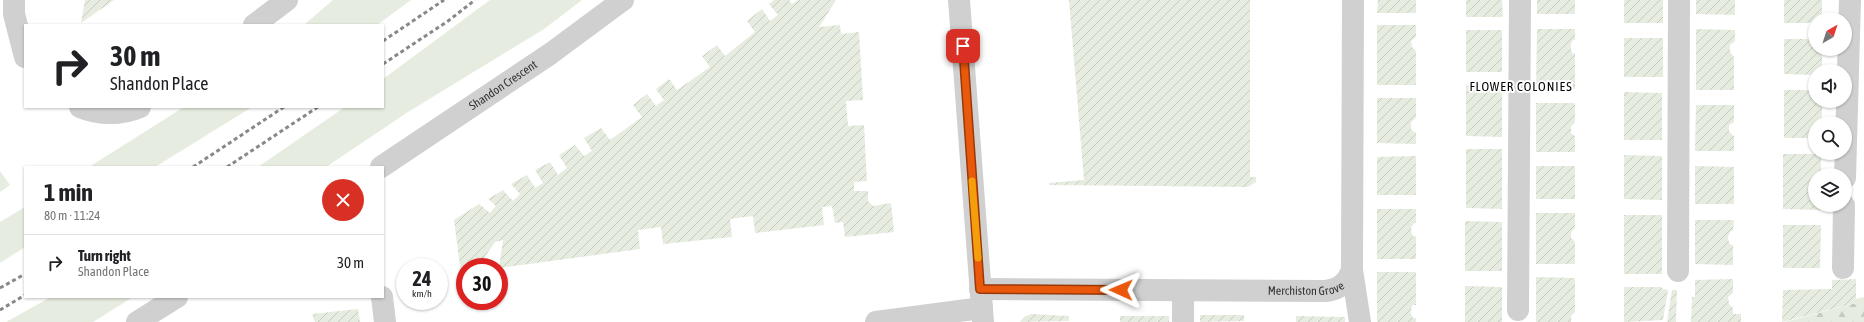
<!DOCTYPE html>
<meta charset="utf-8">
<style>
:root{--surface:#fff;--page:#f6f6f6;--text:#202124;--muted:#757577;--line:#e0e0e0}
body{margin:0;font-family:"Asap Condensed",sans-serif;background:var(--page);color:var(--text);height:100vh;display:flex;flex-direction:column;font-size:15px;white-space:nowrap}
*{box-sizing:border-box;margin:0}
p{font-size:13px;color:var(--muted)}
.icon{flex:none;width:22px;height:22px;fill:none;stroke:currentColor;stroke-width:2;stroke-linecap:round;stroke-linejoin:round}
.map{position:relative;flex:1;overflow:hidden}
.side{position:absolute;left:24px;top:166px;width:360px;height:132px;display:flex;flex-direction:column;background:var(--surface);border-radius:0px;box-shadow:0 1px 3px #0004}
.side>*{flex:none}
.top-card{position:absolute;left:24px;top:24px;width:360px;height:84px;border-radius:0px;box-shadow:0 1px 3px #0004;background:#fff;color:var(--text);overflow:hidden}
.needle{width:26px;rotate:39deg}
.buttons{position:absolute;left:1808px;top:12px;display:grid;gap:8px}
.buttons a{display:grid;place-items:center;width:44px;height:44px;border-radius:50%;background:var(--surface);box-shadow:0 1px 3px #0004;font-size:20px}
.speed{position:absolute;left:396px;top:258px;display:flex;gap:8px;font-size:20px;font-weight:700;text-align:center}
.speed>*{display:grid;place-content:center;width:52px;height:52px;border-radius:50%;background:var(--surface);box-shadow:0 1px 3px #0004;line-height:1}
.speed small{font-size:10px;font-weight:400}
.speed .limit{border:6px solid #d22;background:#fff;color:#111}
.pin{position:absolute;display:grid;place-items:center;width:34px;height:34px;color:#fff;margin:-17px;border-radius:8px;box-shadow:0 2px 6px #0006}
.me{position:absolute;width:44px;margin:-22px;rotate:271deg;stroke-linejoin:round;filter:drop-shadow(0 0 3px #0008)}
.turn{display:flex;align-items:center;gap:14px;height:84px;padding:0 20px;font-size:18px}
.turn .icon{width:52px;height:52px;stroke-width:2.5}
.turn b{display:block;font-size:28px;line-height:34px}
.round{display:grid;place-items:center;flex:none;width:42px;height:42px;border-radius:21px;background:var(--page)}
.headline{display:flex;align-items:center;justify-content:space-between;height:68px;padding:0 20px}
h1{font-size:24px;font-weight:700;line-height:30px}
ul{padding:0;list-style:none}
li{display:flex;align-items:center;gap:12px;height:56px;padding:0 20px;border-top:1px solid var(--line)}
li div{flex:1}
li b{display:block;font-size:15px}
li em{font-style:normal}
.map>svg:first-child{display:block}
.grass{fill:#e6ecdf}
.forest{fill:url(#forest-firs)}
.garden{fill:url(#garden-furrows)}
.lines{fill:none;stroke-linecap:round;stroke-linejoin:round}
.minor{stroke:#d0d0d0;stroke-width:22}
.tertiary{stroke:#d0d0d0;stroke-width:22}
.rail{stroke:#888;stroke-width:3;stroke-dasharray:4 3;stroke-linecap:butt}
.route-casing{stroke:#983908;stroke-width:10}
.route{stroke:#ea580c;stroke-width:7}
.slow{stroke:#f59e0b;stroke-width:7}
.labels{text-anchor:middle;stroke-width:4;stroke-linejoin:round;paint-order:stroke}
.street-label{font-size:12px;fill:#333;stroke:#fff}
.neighbourhood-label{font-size:13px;letter-spacing:1px;fill:#000;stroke:#fff}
</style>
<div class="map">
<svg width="1864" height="322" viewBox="0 0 1864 322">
<defs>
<pattern id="forest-firs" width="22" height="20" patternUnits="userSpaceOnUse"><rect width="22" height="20" fill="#e6ecdf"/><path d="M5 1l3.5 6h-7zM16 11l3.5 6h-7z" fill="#c6cbc0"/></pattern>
<pattern id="garden-furrows" width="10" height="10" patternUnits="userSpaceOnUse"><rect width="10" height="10" fill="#e6ecdf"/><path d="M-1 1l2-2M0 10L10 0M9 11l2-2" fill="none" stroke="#c6cbc0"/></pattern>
</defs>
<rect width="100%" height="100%" fill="#fff"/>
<path class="grass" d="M333,0H411L377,25H304Z
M490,0H582L544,29L408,112L326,167H258L345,107H383V79Z
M184,107H252L155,167H89Z
M0,171L10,185L0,192Z
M25,207V247L0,263V222Z
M51,297H133L93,322H6Z"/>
<path class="forest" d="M1864,297V322H1785L1856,303L1855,299Z"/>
<path class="garden" d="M85,0H114L81,23Z
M774,0H789L792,4L798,0H836L819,27L840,25L841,34L859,32L863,100L846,101L848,126L864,125L867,181L854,182V191H868V201L873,206L891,203L894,232L845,237L843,222L835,223L832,206L822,207L824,225L755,233L753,216L730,219L732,237L663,244L661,227L638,230L640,249L499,268L503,240L495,242L478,267H465V289H463L454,220L479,204L490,213L496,206L488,199L503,190L513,201L520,194L511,184L527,175L535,188L543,183L535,170L550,162L558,175L567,168L559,155L575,145L584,156L592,151L584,138L601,128L610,140L642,117L633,105L647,94L656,106L664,100L656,89L669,79L677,90L710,67L702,56L717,45L725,56L755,32L747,21L762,9L770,21L778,15L769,4Z
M1069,0H1250V177H1256V182L1248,187L1049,185V183L1084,180Z
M1378,0H1416V13H1377Z
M1466,0H1502L1503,17H1466Z
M1537,0H1575V14H1537Z
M1624,0H1663V23H1624Z
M1696,0H1735V15L1696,14Z
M1784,0H1822V19H1815V23H1784Z
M1377,25H1416V37L1411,41L1412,47L1416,51V85H1377Z
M1537,29H1575V40H1573C1570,45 1570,49 1573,54L1575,53V89L1536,88Z
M1696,29L1735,30V41L1730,45V52L1734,57V90H1696Z
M1466,30H1502V72H1466Z
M1624,38H1663V77H1624Z
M1784,39H1815V49H1822V71H1815V75L1784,74Z
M1466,85H1502V137L1466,136Z
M1784,90H1815V101H1822V123H1815V138H1784Z
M1624,92L1662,93V140H1624Z
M1377,98H1416V118L1411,122V129L1414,132H1416V144L1377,143Z
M1536,103H1575V123L1571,126V133L1575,136V152H1536Z
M1696,105H1734V122L1729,125V132L1734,136V151H1695Z
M1466,149H1502V209L1466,208Z
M1783,154H1821V175H1815V205H1821V210L1783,209Z
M1624,155L1662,156V200L1624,199Z
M1416,156V195H1377V157Z
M1536,166H1575V199H1536Z
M1695,166L1734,167V204H1695Z
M1377,209H1416V223H1414C1410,228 1410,232 1414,237L1416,236V259H1377Z
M1536,213H1575V228L1571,232V238L1575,242V264H1536Z
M1624,215H1662V274H1624Z
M1695,220H1734L1733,231H1731C1727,236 1727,240 1731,245H1733V265L1695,264Z
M1465,221L1502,222V271H1465Z
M1783,225H1821L1820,268H1783Z
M1377,272H1416V305H1413C1410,309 1410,314 1413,318H1416V322H1377Z
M1536,277L1575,278V312L1571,316V322H1536Z
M1733,279V293L1728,297L1729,304L1733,308V314H1741V322H1691L1692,297H1695V280Z
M1856,279V303L1782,322L1783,290L1832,289V280Z
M1465,286L1502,287V322H1465Z
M1624,287H1662V289L1668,290L1663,320L1624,322Z
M1672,290H1677L1676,322H1667Z
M358,309L360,322H315L312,314Z
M1031,314L1069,316V321L1020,322L1024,317Z
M1200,315H1244V321L1200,322Z
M1120,316H1169V322H1120Z
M1296,316L1345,317V322H1296Z"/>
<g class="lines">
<g class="minor">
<path d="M14,0V14L25,57"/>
<path d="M254,25L287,0"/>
<path d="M80,107C99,115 121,115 140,107"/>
<path id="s1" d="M381,167L550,54L623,0"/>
<path d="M1845,178L1850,0"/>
<path d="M1843,268L1844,205"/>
<path d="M1352,270L1360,322"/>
<path d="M1678,271L1679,0"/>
<path id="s2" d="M980,289L1326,291C1340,289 1347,283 1352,270L1353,0"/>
<path d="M382,297L385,322"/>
<path d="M1518,310L1520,0"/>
<path d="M137,322L177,297"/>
<path d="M876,322L982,308"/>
<path d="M1183,322V291"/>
</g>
<path class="tertiary" d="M959,0L983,322"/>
<path class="rail" d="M383,41L444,0
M383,64L448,21L475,0
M193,167L284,107
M227,167L318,107
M0,288L25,274
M0,310L25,295"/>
</g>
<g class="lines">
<defs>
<path id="route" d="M963,46L980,289L1121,290"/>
</defs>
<use href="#route" class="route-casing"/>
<use href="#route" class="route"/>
<path class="slow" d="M972,181L978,258"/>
</g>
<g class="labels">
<g class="street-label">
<text dy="4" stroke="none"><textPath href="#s1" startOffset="147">Shandon Crescent</textPath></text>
<text dy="4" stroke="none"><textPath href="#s2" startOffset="326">Merchiston Grove</textPath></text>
</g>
<g class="neighbourhood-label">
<text x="1521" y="91">FLOWER COLONIES</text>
</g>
</g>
</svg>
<div class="buttons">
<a><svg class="needle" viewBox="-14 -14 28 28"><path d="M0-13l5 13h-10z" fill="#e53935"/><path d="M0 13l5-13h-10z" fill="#757577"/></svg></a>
<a><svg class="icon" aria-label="sound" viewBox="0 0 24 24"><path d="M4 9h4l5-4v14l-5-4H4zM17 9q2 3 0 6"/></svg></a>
<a><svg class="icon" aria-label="search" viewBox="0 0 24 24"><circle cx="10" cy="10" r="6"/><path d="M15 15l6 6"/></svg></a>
<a><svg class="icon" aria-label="layers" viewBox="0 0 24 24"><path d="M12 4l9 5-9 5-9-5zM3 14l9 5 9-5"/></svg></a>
</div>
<div class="speed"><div>24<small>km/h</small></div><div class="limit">30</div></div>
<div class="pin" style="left:963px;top:46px;background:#d93025"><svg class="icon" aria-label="arrive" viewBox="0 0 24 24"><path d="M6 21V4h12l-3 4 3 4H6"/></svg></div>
<svg class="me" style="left:1121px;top:290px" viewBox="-20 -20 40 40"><path d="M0-17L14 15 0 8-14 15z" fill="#ea580c" stroke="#fff" stroke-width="4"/></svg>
<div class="top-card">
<div class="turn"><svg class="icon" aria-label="right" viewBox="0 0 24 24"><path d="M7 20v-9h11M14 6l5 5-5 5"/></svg><div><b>30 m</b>Shandon Place</div></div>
</div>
<section class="side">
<div class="headline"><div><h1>1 min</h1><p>80 m · 11:24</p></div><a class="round" style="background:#d93025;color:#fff"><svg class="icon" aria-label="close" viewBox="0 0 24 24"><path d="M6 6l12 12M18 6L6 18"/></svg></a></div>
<ul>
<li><svg class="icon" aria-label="right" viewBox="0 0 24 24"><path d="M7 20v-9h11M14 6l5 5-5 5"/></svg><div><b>Turn right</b><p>Shandon Place</p></div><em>30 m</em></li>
</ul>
</section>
</div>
